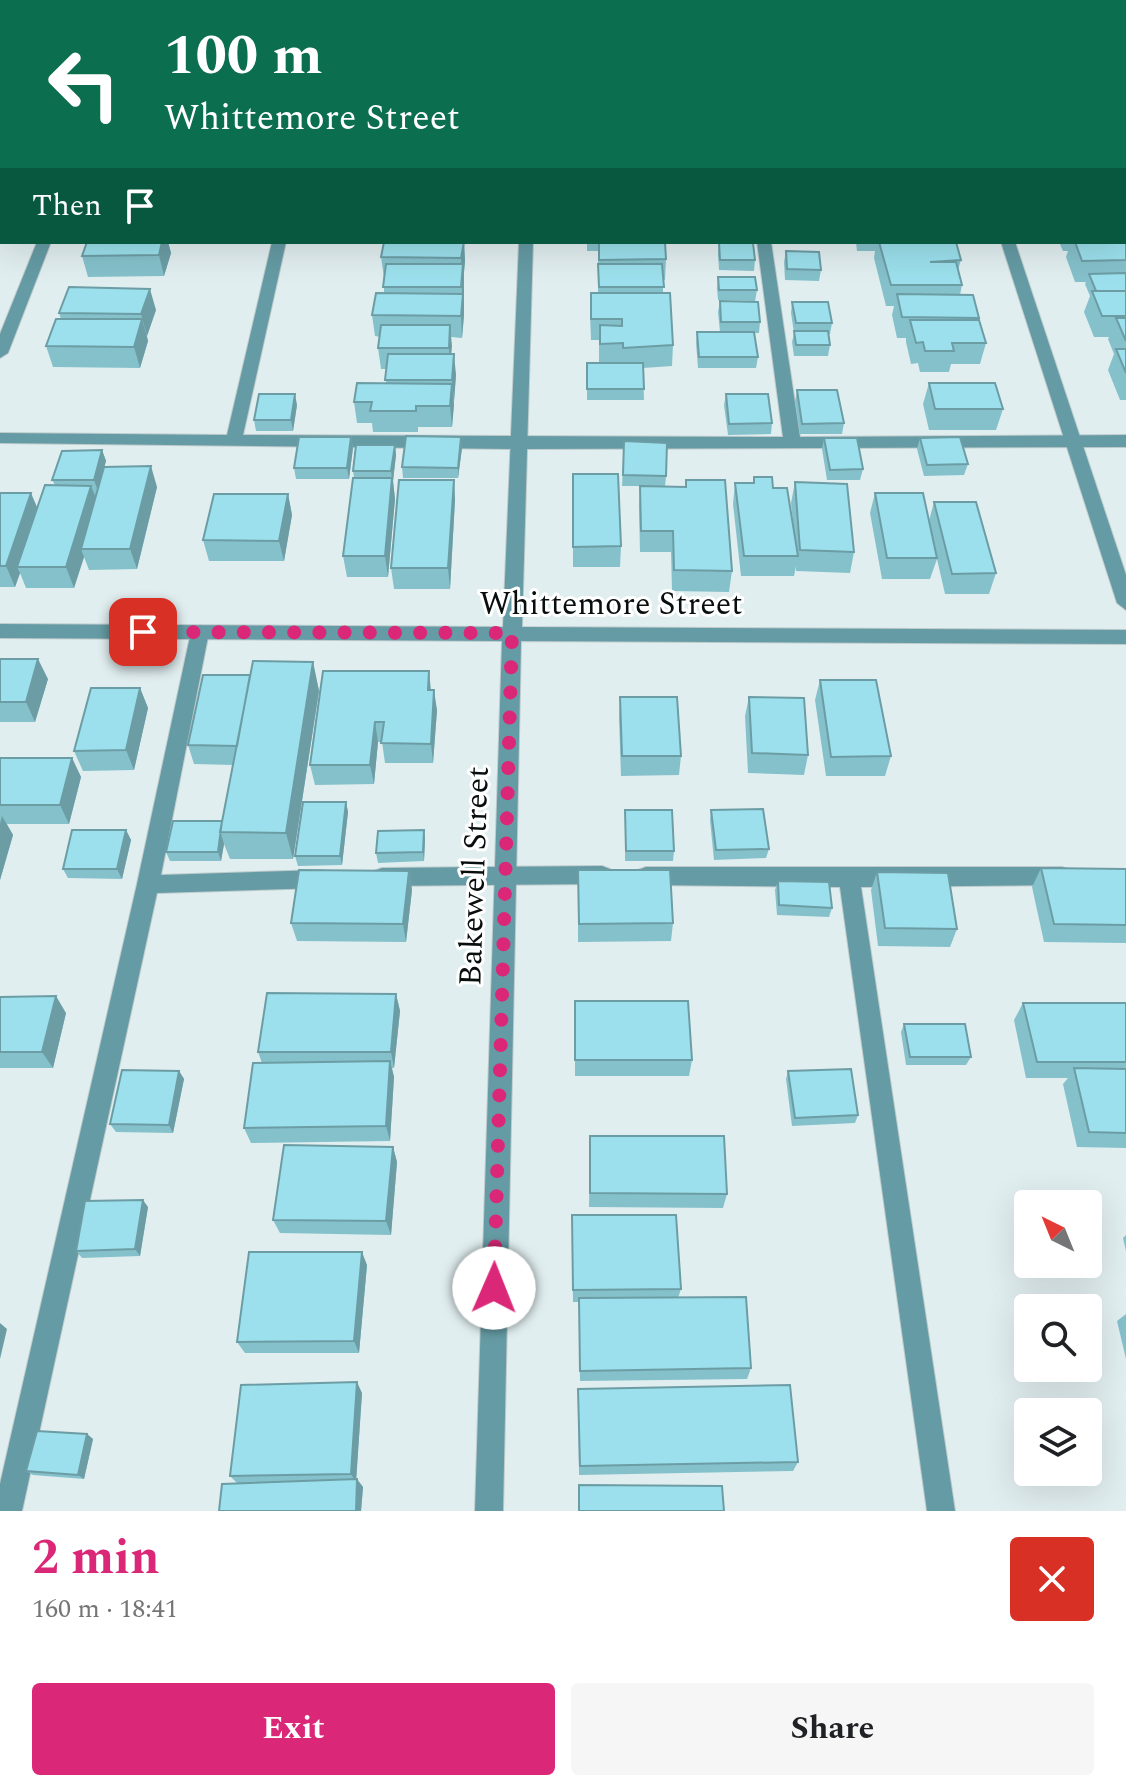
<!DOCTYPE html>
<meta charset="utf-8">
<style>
:root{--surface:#fff;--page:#f6f6f6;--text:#202124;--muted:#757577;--accent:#db2777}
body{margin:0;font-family:Spectral,serif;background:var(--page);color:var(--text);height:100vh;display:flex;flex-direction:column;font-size:30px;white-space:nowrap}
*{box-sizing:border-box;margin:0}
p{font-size:26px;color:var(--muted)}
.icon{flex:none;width:44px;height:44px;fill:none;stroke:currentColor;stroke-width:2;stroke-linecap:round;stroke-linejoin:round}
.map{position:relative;height:1511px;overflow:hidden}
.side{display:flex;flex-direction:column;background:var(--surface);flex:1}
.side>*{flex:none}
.guide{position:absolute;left:0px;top:0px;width:1126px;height:244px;box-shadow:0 8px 32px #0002;background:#0b6e4f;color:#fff;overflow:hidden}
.needle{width:52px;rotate:317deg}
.controls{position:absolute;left:1014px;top:1190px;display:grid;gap:16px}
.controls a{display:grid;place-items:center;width:88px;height:88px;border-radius:8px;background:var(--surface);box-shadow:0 8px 32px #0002;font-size:40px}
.pin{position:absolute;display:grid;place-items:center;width:68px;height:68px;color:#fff;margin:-34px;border-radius:16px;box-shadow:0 4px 12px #0006}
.me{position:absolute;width:88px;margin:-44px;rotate:1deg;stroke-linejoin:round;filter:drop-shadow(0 0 6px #0008)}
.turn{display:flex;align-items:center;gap:28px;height:168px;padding:0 32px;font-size:36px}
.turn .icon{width:104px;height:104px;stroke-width:2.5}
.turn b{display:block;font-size:56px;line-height:68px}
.then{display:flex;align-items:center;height:76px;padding:0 32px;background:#0003;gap:16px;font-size:30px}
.round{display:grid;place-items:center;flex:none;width:84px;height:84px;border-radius:8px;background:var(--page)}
.overview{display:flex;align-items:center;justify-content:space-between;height:136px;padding:0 32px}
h1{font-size:48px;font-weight:700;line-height:60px;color:var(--accent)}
.button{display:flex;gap:16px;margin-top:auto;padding:16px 32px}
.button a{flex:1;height:92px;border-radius:8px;background:var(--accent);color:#fff;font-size:32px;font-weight:700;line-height:92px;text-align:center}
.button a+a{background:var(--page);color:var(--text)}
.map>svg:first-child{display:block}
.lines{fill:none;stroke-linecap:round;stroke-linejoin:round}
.lane-casing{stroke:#becacc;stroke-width:2}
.street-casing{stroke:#becacc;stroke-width:2}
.lane{fill:#659ba4;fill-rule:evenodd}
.street{fill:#659ba4;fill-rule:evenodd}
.wall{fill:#85c1cb}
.shaded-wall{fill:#6c9da5}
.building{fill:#9be0ec;stroke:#6c9da5;stroke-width:2}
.route{stroke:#db2777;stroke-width:14;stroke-dasharray:0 25.2}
.labels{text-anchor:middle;stroke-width:6;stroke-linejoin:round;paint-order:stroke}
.street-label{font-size:32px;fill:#080d0d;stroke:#fff}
</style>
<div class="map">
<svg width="1126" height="1511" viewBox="0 0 1126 1511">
<rect width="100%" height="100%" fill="#e1eef0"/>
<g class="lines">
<defs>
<path id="lane" d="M331,0H343V2H331Z
M1115,0H1126V5Z
M1124,104H1126V112H1124Z
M272,242H286L243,435L783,437L757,242H771L800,437L1126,435V447L519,449L0,443V433L227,435Z
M200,625L209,632L161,875L322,870L330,873L333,879L330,885L322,888L157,893L22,1511H0V1484L137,884L191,632Z
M602,866L610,869L613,875L610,881L602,884L382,886L374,883L371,877L374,871L382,868Z
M646,867H1062L1070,870L1073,876L1070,882L1062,885L861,887L955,1511H927L840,887L646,885L638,882L635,876L638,870Z"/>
<path id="street" d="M134,0H146L133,2Z
M530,0H542V2H530Z
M923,0H935V2H923Z
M0,3H2V11H0Z
M1124,7H1126V15H1124Z
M37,242H51L8,353L0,358V334Z
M519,242H533L522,627L1126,630V644L521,641L503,1511H475L502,641L0,638V624L503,627Z
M1001,242H1015L1126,575V610L1117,603Z"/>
</defs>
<use href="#lane" class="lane-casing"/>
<use href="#street" class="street-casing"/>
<use href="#lane" class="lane"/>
<use href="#street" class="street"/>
</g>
<path class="wall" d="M0,21H2V76H0Z
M1124,183H1126V400H1120L1108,370L1114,354L1108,339L1109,337H1094L1084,312L1090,296L1085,284L1086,282H1075L1066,257L1068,251H1063L1059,242H1124Z
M87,242H168L171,253L164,276L88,277L82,256Z
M464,242L465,261L464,272V315L462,338L451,337V354L456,375L452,427H418V432H373L372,423H357L354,402L386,383L387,369H381L378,348L380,337L375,336L372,315L384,293V278L381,257Z
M587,242H665L666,259L665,280H663V293L673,345L672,366L643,368L644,400H587V363H599V340H591L590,314L591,293H598V251H587Z
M856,242H956L961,260L958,270L962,285L960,295L979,318L978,320L986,343L980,364H951L949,372H920L918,363L911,364L906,342V338H897L892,315L894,306H886L874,258L875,251H857Z
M719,243L755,260L754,271L719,270L718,254Z
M786,251L821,270L819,281L785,280L784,262Z
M718,277L757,290L755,301L718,300L717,288Z
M720,301L760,322L759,333H754L758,357L756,368H698L696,343L697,332H720L718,312Z
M792,302L832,323L830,334H828L830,345L828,356H794L792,342L794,333L791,313Z
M156,310L147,336L148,341L140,368L53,367L46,346L61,319L59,313Z
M929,383L1003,409L996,430H929L923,404Z
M797,390L844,423L842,434H800L795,401Z
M726,394L772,423L771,434L728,435L724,405Z
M297,405L293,431H256L254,420Z
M351,437L353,448L349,479H296L294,468Z
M824,438L863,469L860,480H827L822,449Z
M920,438L968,464L964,475L924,476L917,449Z
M624,441L666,476L665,487H685L686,480L732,571L729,592L672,591L671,552H640L639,507L640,486H645H622Z
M395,445L396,455L393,481L395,499L388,577H347L343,556L354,478L353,471Z
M462,448L458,478H403L402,467Z
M102,450L106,461L104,467L157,487L137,569L89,570L84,557L74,588H26L20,573L15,587H0V493L37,508L55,485L52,480Z
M573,474L621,546L620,567H573Z
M754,477L773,488L793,523L791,503L795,482L854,552L850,573L796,571V566L794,576H741L733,504L735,483H753Z
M454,480L455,500L450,589H394L391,568Z
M875,493L929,521L934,502L996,573L989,594H945L937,559L930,579H882L870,513Z
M288,494L292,515L284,561H209L203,540Z
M0,659L48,679L35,722H0Z
M313,662L319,691L293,859H230L224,844L221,861H170L166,852L222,821L233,765L194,764L188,745L250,675Z
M323,671L431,690L437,710L433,763H385L382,742H378L374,784L315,785L310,765Z
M820,680L891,756L885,776H826L815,700Z
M140,688L148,708L134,770L83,771L74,751Z
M620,697L681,756L679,775L621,776L619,717Z
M749,697L808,755L804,775L748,773L745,716Z
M0,758H72L81,777L69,824H7L13,835L0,880Z
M346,802L348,812L342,865L298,866L295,856Z
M625,810L674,851L673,861H625Z
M711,810L769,849L766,858L714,860L710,820Z
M126,830L131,840L122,879L68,878L63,869Z
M424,830L425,839L424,861L378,863L376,853Z
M1041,868L1126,869V943L1044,942L1032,887Z
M578,870L673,923L671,941L578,942Z
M409,871L412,890L406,942L297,941L291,923Z
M877,872L957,929L950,947L878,946L871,890Z
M778,881L832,908L829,917L777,915L775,890Z
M396,994L400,1011L394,1068H392L394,1077L390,1141L251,1143L244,1128L262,1063L258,1052Z
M0,997L66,1013L53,1068H0Z
M575,1001L692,1060L689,1076H575Z
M1023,1003H1126V1148L1077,1147L1063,1084L1068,1078H1026L1014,1020Z
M904,1024L971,1057L966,1065H906L901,1032Z
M179,1071L184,1079L173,1133L116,1132L110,1124Z
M788,1071L858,1115L855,1123L792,1126L786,1079Z
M590,1136L727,1194L723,1208L589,1207Z
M393,1147L397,1162L391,1235L280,1233L273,1220Z
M148,1207L140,1256L82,1258L76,1251Z
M572,1215L681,1289L678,1298L751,1368L747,1379L580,1381L579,1302H573Z
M1126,1235V1251L1123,1238Z
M367,1265L359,1353H245L237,1342Z
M1126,1314V1359L1117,1321Z
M362,1393L356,1479L363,1487L361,1511H219L238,1484L230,1476Z
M578,1399L798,1462L793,1471L579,1475Z
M87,1434L93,1439L84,1479L33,1475L26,1471Z"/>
<path class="shaded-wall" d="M162,242H168L171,253L164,276L159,255Z
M464,242L465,261L464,272V315L462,338L461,316L462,302L461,258Z
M150,289L156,310L147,336L141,314Z
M142,319L148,341L140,368L134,347Z
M450,325L452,346L450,369L449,348Z
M454,354L456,375L454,401L452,380Z
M452,384L454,405L452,427L450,406Z
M295,394L297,405L293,431L291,420Z
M351,437L353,448L349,479L347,468Z
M461,437L462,448L458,478V468Z
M395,445L396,455L393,481L395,499L388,577L385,556L392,479L391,471Z
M102,450L106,461L98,491L94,480Z
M151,466L157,487L137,569L130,549Z
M454,480L455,500L450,589L448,568Z
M91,486L99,506L81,549L84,557L74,588L66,567Z
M31,493L40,514L17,567L20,573L15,587L6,566Z
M288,494L292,515L284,561L279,541Z
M38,659L48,679L35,722L26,702Z
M313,662L319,691L293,859L286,833Z
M429,671L431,691L428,690Z
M140,688L148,708L134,770L126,750Z
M434,690L437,710L433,763L431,744Z
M375,722L378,742L374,784L370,765Z
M72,758L81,777L69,824L60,805Z
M346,802L348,812L342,865L340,856Z
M2,816L13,835L0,880V824Z
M126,830L131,840L122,879L117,869Z
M424,830L425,839L424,861L423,852Z
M221,834L224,844L221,861L218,852Z
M409,871L412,890L406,942L403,924Z
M396,994L400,1011L394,1068L391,1052Z
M56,996L66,1013L53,1068L42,1052Z
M390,1061L394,1077L390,1141L386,1126Z
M179,1071L184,1079L173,1133L169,1125Z
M393,1147L397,1162L391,1235L386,1221Z
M143,1200L148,1207L140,1256L135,1249Z
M362,1252L367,1265L359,1353L354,1341Z
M0,1323L7,1329L0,1359Z
M357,1382L362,1393L356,1483L351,1474Z
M87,1434L93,1439L84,1479L78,1475Z
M357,1479L363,1487L361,1511H356Z"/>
<path class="building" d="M222,0H277L276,2H221Z
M2,25V55H0V29Z
M1124,183H1126V203H1124Z
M1124,207H1126V230H1124Z
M1124,236H1126V260L1082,261L1075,242H1124Z
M87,242H162L159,255L82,256Z
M384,242H464L461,258L381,257Z
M599,242H665L666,259L599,260Z
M879,242H956L961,260L930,262H956L962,285H891Z
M719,243H753L755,260H720Z
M786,251L819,252L821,270L787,269Z
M386,264H463L461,287H383Z
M598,264H662L664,287H599Z
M1126,273V291H1096L1089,274Z
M718,277H755L757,290H719Z
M69,287L150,289L141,314L59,313Z
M1092,291H1126V316H1102Z
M376,293L463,294L461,316L372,315Z
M591,293H670L673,345L623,348V343L600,344V325L622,326V319H591Z
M897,294L973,295L979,318L902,317Z
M720,301L758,302L760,322H721Z
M792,302H828L832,323H796Z
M1116,318H1126V341Z
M56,319H142L134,347L46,346Z
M910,320H979L986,343H952L954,351H925L923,342L916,343Z
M381,325H450L449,348H378Z
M794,331H828L830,345H796Z
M697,332H754L758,357H699Z
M1116,349H1126V373Z
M388,354H454L452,380H385Z
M587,363H643L644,389H587Z
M357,383L452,384L450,406H416V411H370L372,402H354Z
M929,383H995L1003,409H935Z
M797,390H837L844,423L802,424Z
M259,394H295L291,420H254Z
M726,394H768L772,423L729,424Z
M406,436L461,437L458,468L402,467Z
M299,437H351L347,468H294Z
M960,437L968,464L927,465L920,438Z
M824,438H857L863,469L830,470Z
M624,441L667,443L666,476L623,475Z
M356,445H395L391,471H353Z
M102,450L94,480H52L62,451Z
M151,466L130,549H81L104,467Z
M573,474H618L621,546L573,547Z
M754,477H772L773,488H787L798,556H744L735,483H754Z
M353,478H392L385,556H343Z
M399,480H454L448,568H391Z
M686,480H725L732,571L674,570L673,531H641L640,486L686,487Z
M795,482L847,484L854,552L800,550Z
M45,485L91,486L66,567H17Z
M0,493H31L6,566H0Z
M875,493H923L937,558H887Z
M214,494H288L279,541L203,540Z
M934,502H976L996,573L952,574Z
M0,659H38L26,702H0Z
M253,661L313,662L286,833L220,832Z
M323,671H429L428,690H434L431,744L381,743L384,722H375L370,765H310Z
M203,675H250L237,746L188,745Z
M820,680H876L891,756L831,757Z
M91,688H140L126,750L74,751Z
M620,697H677L681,756H622Z
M749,697L804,698L808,755L752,753Z
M0,758H72L60,805H0Z
M303,802H346L340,856H295Z
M763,809L769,849L716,850L711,810Z
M625,810H672L674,851H626Z
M173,821H222L218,852H166Z
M72,830H126L117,869H63Z
M424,830L423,852L376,853L378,831Z
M1041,868L1126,869V925L1054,924Z
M299,870L409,871L403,924L291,923Z
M578,870H670L673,923L579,924Z
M877,872L948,873L957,929L885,928Z
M778,881L829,882L832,908L779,905Z
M267,993L396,994L391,1052H258Z
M56,996L42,1052H0V997Z
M575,1001H688L692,1060H575Z
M1023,1003H1126V1062H1037Z
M904,1024H965L971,1057H910Z
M390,1061L386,1126L244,1128L253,1063Z
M1074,1068L1126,1069V1133L1089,1132Z
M851,1069L858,1115L795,1118L788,1071Z
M122,1070L179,1071L169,1125L110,1124Z
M590,1136H724L727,1194L590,1193Z
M284,1145L393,1147L386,1221L273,1220Z
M143,1200L135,1249L76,1251L85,1201Z
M572,1215H676L681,1289L573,1290Z
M249,1252H362L354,1341L237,1342Z
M746,1297L751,1368L580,1371L579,1298Z
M357,1382L351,1474L230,1476L241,1385Z
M790,1385L798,1462L580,1466L578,1389Z
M37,1431L87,1434L78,1475L26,1471Z
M357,1479L356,1511H219L222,1484Z
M579,1485L722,1486L724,1511H579Z"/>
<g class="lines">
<path class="route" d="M143,632L512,633L494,1288"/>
</g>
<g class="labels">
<g class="street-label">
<text x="611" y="614">Whittemore Street</text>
<text transform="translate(473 876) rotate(-88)" y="11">Bakewell Street</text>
</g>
</g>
</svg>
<div class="controls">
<a><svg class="needle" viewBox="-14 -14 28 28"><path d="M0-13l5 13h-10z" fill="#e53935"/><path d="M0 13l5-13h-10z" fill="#757577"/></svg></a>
<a><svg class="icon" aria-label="search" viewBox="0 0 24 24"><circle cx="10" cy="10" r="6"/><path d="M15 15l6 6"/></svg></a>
<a><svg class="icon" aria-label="layers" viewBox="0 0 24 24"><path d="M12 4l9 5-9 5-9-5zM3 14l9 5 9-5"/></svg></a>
</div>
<div class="pin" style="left:143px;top:632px;background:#d93025"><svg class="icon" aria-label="arrive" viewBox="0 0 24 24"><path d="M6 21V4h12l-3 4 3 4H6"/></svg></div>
<svg class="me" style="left:494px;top:1288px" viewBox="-20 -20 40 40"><circle r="19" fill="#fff"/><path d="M0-13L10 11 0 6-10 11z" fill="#db2777"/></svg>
<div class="guide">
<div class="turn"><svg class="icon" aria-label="left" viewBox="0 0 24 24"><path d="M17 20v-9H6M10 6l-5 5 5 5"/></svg><div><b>100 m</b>Whittemore Street</div></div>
<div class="then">Then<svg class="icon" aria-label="arrive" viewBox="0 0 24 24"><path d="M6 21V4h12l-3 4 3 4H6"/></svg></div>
</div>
</div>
<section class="side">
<div class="overview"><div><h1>2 min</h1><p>160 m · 18:41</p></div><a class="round" style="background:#d93025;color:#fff"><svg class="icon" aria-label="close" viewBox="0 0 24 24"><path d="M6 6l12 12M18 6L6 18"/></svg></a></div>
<div class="button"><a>Exit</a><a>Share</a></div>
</section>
